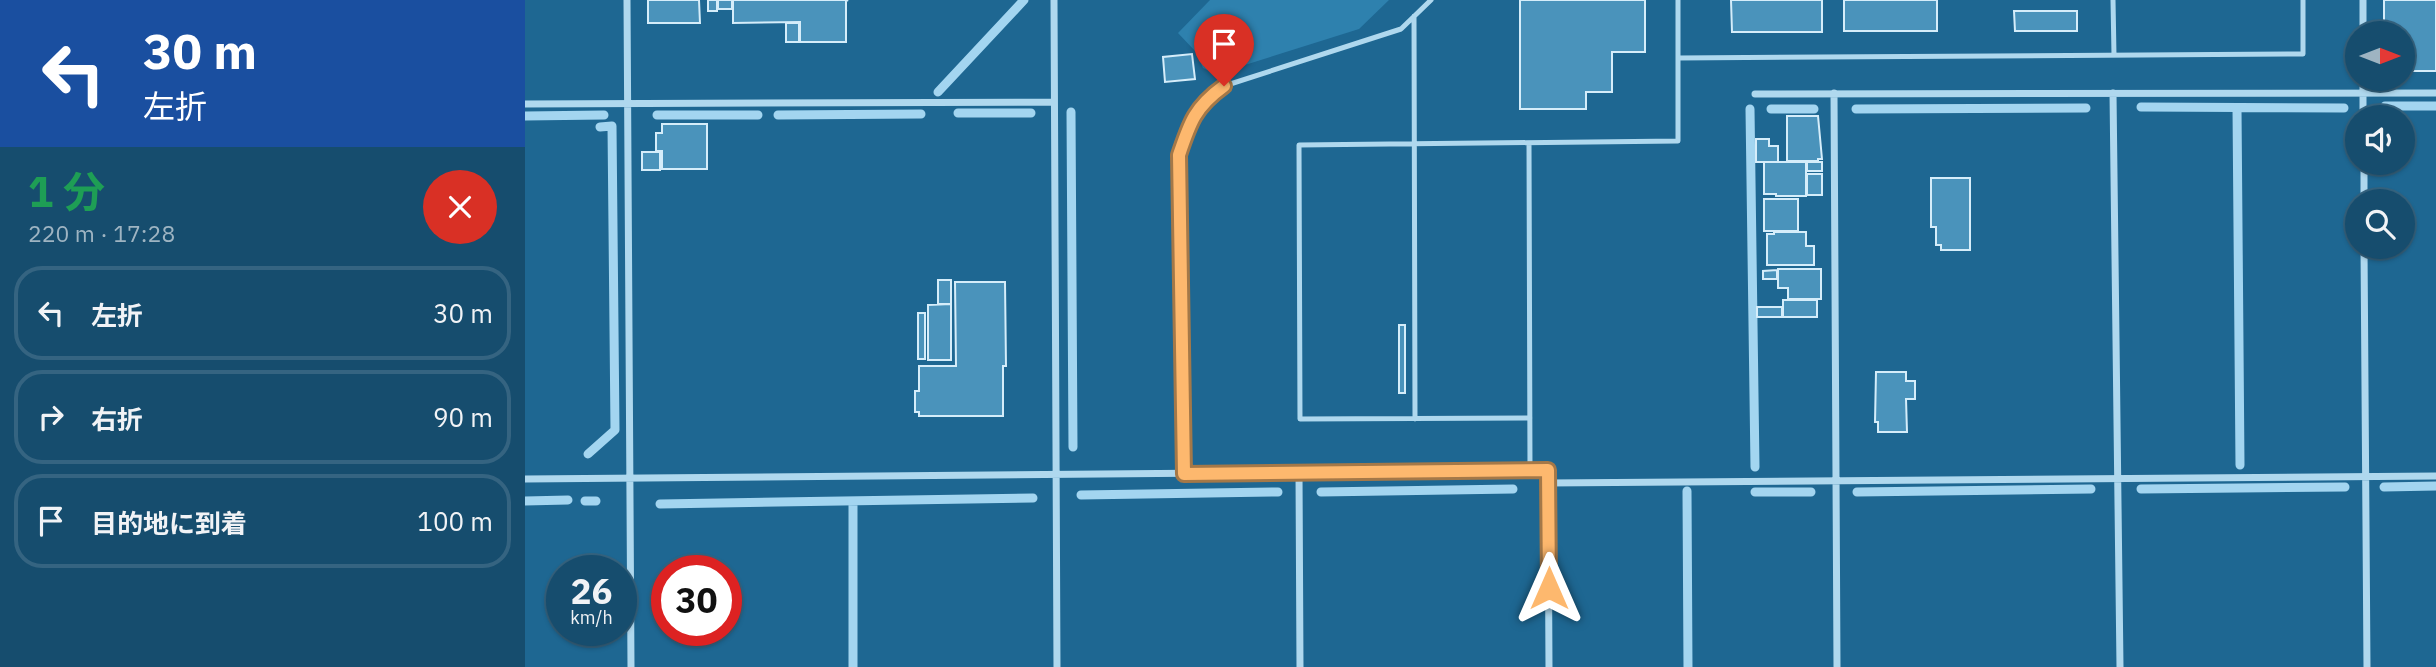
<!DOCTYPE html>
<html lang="ja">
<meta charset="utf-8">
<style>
:root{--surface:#164d6e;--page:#1f5473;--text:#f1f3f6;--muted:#9eb4c2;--line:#356481}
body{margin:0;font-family:"IBM Plex Sans","Noto Sans JP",sans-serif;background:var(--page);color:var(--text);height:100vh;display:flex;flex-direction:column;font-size:26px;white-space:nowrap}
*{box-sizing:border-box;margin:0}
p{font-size:23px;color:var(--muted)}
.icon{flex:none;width:38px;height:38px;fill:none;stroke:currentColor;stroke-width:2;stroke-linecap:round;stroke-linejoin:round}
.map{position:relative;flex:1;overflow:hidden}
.drawer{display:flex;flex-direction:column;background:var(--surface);width:525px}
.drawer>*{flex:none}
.hud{background:#1a4fa0;color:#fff;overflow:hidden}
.needle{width:46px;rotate:90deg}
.controls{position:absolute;left:1820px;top:21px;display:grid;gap:14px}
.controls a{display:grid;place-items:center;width:70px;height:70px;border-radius:50%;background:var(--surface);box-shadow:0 2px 5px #0004,0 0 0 2px var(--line);font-size:35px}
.speed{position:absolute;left:21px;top:555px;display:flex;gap:14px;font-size:35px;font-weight:700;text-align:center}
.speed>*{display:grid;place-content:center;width:91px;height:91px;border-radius:50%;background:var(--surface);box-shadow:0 2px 5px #0004,0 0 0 2px var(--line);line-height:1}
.speed small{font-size:18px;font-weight:400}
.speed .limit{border:10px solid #d22;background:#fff;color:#111}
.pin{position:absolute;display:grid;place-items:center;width:60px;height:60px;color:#fff;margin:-72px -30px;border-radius:50% 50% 50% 0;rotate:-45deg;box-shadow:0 0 7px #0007}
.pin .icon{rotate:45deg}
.me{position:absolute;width:77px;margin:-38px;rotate:0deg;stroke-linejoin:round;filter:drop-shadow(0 0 5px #0008)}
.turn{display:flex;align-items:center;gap:24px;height:147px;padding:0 28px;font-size:32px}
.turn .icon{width:91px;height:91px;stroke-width:2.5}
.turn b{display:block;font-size:49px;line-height:60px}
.round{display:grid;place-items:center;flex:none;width:74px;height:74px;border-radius:37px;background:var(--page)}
.overview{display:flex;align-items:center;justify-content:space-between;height:119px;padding:0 28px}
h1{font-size:42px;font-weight:700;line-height:52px;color:#1e9e55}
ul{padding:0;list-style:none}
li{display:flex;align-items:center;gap:21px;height:94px;margin:0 14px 10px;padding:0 14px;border:4px solid var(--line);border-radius:28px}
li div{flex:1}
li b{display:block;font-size:26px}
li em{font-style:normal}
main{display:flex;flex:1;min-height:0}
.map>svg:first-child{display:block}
.green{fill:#2e81ae}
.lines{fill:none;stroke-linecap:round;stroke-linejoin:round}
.stream{stroke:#a3d5f0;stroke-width:9}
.building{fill:#4a93bb;stroke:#d5edfa;stroke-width:2}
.lane{stroke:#afd8ee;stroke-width:5}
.street{stroke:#afd8ee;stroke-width:7}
.route-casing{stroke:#a47848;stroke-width:18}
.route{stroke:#fdb86e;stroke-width:12}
</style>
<main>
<section class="drawer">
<div class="hud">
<div class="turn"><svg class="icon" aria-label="left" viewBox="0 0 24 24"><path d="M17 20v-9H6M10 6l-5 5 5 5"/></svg><div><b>30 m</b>左折</div></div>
</div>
<div class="overview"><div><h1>1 分</h1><p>220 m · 17:28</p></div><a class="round" style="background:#d93025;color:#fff"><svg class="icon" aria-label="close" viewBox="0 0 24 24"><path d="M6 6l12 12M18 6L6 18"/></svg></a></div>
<ul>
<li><svg class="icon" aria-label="left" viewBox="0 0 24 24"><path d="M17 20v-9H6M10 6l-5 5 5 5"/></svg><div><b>左折</b></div><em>30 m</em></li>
<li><svg class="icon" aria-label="right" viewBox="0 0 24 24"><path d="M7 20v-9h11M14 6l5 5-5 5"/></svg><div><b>右折</b></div><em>90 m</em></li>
<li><svg class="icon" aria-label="arrive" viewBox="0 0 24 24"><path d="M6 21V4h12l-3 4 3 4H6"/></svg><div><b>目的地に到着</b></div><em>100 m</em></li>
</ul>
</section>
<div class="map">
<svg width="1911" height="667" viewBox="0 0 1911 667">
<rect width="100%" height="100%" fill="#1e6792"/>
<path class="green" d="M685,0H864L834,29L691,74L678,68L671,52L653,33Z"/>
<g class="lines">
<path class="stream" d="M413,92L499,0
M1860,106H1911
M1616,107L1819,108
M1712,108L1715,465
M1225,109L1230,467
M1246,109H1289
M1331,109L1561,108
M546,112L548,447
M433,113H506
M132,115H233
M253,115L396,114
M0,116L79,115
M63,454L90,430L87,126L75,127
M1859,487L1911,486
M1616,489L1820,487
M1162,491L1163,667
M796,492L988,489
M1230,492H1286
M1332,492L1566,489
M556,495L753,492
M0,501L43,500
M60,501H71
M328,501V667
M135,504L508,498"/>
</g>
<path class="building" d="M123,0H174L175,23H123Z
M183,0H192V11H183Z
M193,0H207V9H193Z
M208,0H323L321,1V42H275V22L208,23Z
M995,0H1120V52H1087V92H1061V109H995Z
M1206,0H1297V32H1207Z
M1319,0H1412V31H1319Z
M1859,0H1911V71H1878V33H1859Z
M1489,11H1552V31H1490Z
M261,23H274V42H261Z
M667,54L670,79L640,82L638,57Z
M1262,116H1293L1297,159H1293V161H1262Z
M137,124H182V169H137V151H131V133H137Z
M1231,139H1244V146H1253V162H1231Z
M117,152H135V170H117Z
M1239,162H1281V196H1251V194H1239Z
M1282,162H1297V171H1282Z
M1282,174H1297V195H1282Z
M1406,178H1445V250H1416V245H1411V227H1406Z
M1239,199H1273V231H1239Z
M1249,232H1281V246H1289V265H1242V234H1249Z
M1253,269H1296V299H1263V288H1253Z
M1252,270V279H1238V271Z
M413,280H426V304H413Z
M430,282H480L481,366H478V416H394V412H390V391H394V366H431Z
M1258,300H1292V317H1258Z
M426,304V360H403V305Z
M1232,307H1257V317H1232Z
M393,313H400V359H393Z
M874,325H880V393H874Z
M1351,372H1381V381H1390V399H1381L1382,432H1353V422H1350Z"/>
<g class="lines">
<path class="lane" d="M1588,0L1589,55
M889,16L890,419
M1153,58L1778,54V0
M1004,143L1005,470
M1005,418L775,419L774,145L1153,141V0
M659,474L654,155C665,122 670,107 699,86L876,29L906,0"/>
<path class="street" d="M102,0L106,667
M529,0L532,667
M1838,0V33
M1838,79V117
M1309,93L1312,667
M1588,93L1595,667
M1230,94L1911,93
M0,104L529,102
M1839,163V201
M1839,247L1842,667
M774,473L775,667
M0,479L1023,470L1024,667
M1023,483L1911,476"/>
</g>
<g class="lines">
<defs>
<path id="route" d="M699,86C670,107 665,122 654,155L659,474L1023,470L1024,588"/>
</defs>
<use href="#route" class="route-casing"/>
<use href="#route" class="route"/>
</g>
</svg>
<div class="controls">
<a><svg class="needle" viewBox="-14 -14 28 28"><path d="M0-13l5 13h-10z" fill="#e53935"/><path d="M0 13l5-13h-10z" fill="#9eb4c2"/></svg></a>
<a><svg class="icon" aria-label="sound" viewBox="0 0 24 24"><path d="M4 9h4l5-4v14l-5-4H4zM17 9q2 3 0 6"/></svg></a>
<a><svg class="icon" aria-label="search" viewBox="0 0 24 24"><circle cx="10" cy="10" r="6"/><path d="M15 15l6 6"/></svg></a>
</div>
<div class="speed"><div>26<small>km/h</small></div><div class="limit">30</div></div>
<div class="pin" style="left:699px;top:86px;background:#d93025"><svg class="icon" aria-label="arrive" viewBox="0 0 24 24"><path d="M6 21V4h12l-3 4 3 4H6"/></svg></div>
<svg class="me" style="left:1024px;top:588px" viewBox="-20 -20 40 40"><path d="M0-17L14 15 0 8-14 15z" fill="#fdb86e" stroke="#fff" stroke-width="4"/></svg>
</div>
</main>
